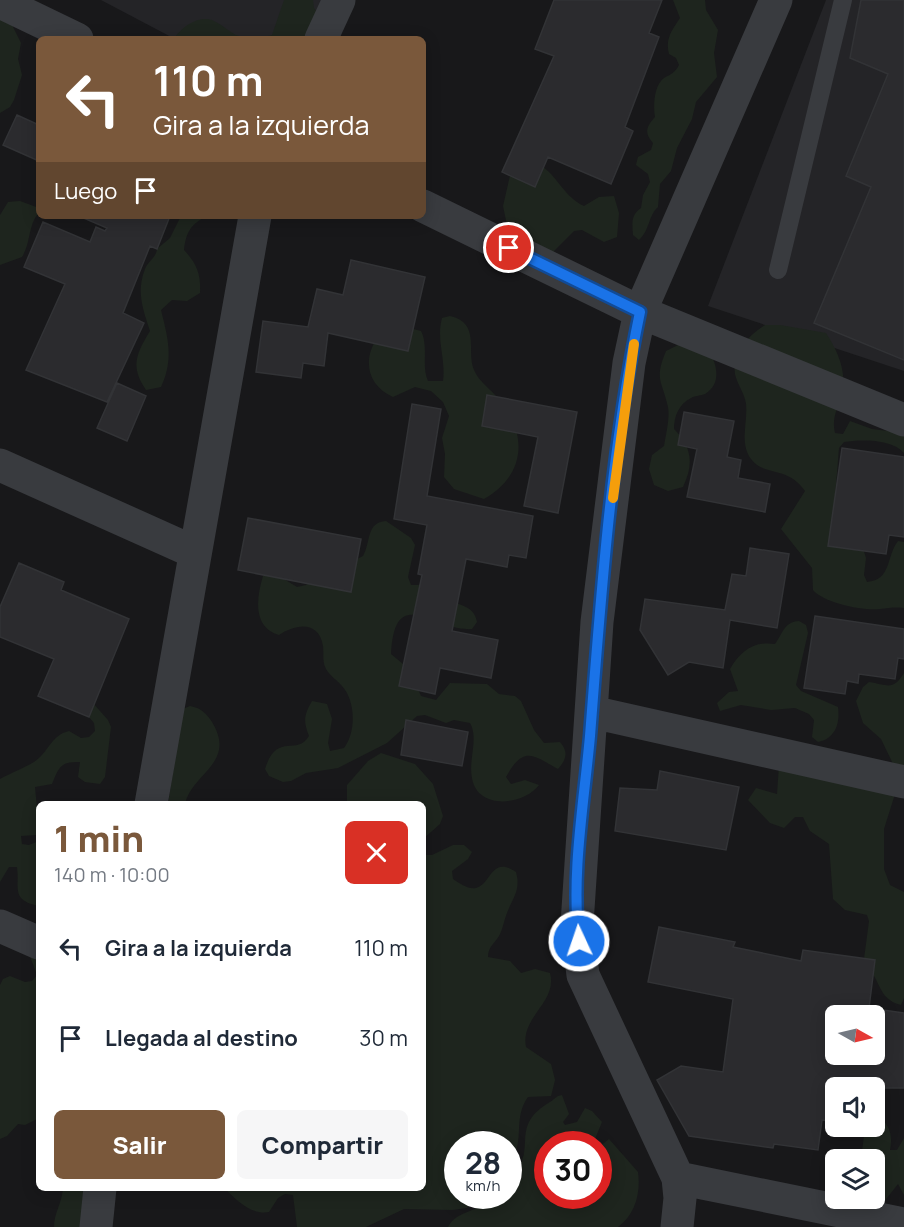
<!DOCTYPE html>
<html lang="es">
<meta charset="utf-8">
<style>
:root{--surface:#fff;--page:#f6f6f7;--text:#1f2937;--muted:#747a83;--accent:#7a583b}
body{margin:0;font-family:Manrope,sans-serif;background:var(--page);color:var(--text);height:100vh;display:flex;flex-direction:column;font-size:22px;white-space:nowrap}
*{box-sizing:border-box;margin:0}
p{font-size:20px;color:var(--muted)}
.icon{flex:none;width:33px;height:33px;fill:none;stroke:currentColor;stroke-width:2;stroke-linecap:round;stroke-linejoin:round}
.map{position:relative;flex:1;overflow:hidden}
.drawer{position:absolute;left:36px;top:801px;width:390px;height:390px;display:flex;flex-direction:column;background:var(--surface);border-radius:9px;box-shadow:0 3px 15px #0003}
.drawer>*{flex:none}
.hud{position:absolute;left:36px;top:36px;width:390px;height:183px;border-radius:9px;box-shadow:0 3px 15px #0003;background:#7a583b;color:#fff;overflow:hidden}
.needle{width:39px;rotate:98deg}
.buttons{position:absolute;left:825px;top:1005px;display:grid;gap:12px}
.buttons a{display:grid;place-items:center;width:60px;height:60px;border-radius:9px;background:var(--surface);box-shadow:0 3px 15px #0003;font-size:30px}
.speed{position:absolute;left:444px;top:1131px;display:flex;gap:12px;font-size:30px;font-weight:700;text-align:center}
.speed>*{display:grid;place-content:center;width:78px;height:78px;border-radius:50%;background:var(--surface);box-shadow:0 3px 15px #0003;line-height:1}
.speed small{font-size:15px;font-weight:400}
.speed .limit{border:9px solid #d22;background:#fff;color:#111}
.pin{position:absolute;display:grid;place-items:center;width:51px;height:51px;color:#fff;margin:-26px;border:3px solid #fff;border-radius:50%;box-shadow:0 2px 6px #0007}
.me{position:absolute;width:66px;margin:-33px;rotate:357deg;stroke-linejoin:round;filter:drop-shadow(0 0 4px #0008)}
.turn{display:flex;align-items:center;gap:21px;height:126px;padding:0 18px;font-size:27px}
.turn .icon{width:78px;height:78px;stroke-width:2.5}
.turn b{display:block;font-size:42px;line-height:51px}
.then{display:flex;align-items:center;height:57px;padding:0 18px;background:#0003;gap:12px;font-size:22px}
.round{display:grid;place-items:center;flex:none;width:63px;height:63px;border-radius:9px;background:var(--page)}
.summary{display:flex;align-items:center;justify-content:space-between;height:102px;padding:0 18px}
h1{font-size:36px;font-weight:800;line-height:45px;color:var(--accent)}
.primary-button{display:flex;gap:12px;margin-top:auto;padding:12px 18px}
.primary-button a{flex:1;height:69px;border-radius:9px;background:var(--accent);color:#fff;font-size:24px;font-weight:800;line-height:69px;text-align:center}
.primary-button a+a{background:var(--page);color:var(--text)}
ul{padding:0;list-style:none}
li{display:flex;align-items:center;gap:18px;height:90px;padding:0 18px}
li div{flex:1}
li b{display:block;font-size:22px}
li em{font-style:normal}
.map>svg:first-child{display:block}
.built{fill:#242427}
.green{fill:#1e251e}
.building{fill:#2b2b2e;stroke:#323336;stroke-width:1.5;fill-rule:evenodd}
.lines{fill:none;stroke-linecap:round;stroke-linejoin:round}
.service{stroke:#393b3f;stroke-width:18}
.minor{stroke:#393b3f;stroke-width:33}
.route-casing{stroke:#114b97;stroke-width:15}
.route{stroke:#1a73e8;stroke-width:10}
.slow{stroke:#f59e0b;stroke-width:10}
</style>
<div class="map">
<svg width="904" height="1227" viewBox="0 0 904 1227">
<rect width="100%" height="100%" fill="#18181a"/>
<path class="built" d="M101,0H327L308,39H175Z
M826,0H904V371L708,306Z"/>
<path class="green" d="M0,0L15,3L13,27L21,43L18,59L22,75L14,100L10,107L0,113Z
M284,0H313L314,8L324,20L323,39H174C181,27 200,14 214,21C223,25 230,33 239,36C250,41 261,38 272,35Z
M673,0H705L706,10L718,30L714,53L717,77L696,102L692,119L677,148L671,171L660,184L658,207C648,216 650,230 639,240L633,235C632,223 631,215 641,208L643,195L650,182L648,174L636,165L638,157L651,150L653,143C644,133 646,127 655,117C653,106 654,85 664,78C671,74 675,73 679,65L676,58L669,54C665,39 672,30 680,18Z
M539,164C558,176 564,197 584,206L599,197L614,196L619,213L617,237L604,242L582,230L574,231L552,253L508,230L503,206L511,171Z
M20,201L39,208V213C28,224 31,243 22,257L0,265V215L8,202Z
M181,216H207C191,224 186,232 184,250C197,264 201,274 200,293L187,301L172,300L161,310C168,338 174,359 161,387L146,390C130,367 136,354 150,331C143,309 136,292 145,269C148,261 156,258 157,249L170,238Z
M450,316C481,323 466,351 474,370C478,380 488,387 495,395C528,430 528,474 484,499L454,489L444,477L445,454L442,438L449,416L443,402L431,391L415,387L393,397C368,386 362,361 377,338L413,329L421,331C429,347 421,366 428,381H443C446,359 436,340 442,318Z
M765,325H780L826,333C837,350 847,371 842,391C839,407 831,417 835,433L843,434L850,421L872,429L904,433V453C893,439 860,439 844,442L839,448L835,497L861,542L866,558L864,575L867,582C892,580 886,556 898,541L904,542V608C895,607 889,608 880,609C863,611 824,603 813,590L812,568L781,529L805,491C787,465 764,477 751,459C739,442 748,423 746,404C745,394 737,384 735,374C732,352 749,335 765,325Z
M680,344L709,351C717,364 722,384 705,394C701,396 696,395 691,398C679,404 674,416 674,429C692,447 694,464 683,487L668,491L654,485L649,469L652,455L664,446C666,434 670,418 668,407C662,380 654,380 666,351Z
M386,521L411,538L415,545L408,577L411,585H418L433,579C437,584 442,593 448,598C460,607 474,605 477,622L472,629C433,632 395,582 391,654L409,669L421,696L436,700L450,683L487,684L499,694L515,696L521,701L534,730L544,743L560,742C569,752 566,760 558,769C534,756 524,744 506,777L511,784L525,780L539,785C523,806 477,810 472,778C468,760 479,738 470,723L454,720L446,723L425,715L417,716L387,743L338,768L306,773L291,781L283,782L269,776L265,769C277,731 296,757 309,736C303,721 304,715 312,701L327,704L332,719L328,743L330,751L344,748C356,733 356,701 342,686C337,680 330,676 326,669C322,662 324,653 323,646C319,620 295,624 279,635C253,627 256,599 263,576L277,575L297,587L306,585L363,556C371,542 366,522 386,521Z
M799,621L806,625L808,633L796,685L801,691L838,707C840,723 836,738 818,742L812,737L814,720L809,714L795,708L771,710L741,705L720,711L717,703L729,692L738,691L730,669C741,651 753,641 775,644C783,633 784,622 799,621Z
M904,673V772L895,768L881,739L863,723L856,701L863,687L869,682C888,685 893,691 904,673Z
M92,702L108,720L111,727L105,777L100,784L85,782L78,777L80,762C60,761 59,768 52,784L35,787L39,830L37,835L21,836L22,844L29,845L39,841V906C10,900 20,888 17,867H9L0,882V779C11,773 24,768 34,762C49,752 51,735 69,731L81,738L89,737L95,731L94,723L89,717Z
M190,706C201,708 206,713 212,722C237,763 192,773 185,804H168L183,709Z
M381,753L415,764L433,784L443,816L440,824L423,839V804H347V785L368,761Z
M779,765L895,794L884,829V869L890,885L904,892V998L901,1005C883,1000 882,990 874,976C871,970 867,965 864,959L869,921L867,915L845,910L833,899L829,844L810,831L803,817H795L784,828L770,823L748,800L756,788L777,794Z
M453,845H464L472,852L468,859L452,871L453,879C459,883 469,890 476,888C491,885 491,855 516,872C521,890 513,897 507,913C504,920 503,929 499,936C494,944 488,947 488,957L510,961L521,973L535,969L550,973C558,1002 520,1017 526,1047L551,1064L555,1080L551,1096L528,1097C515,1115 522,1132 516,1152L509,1153L508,1144H493L490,1132L483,1130L475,1133L473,1144H458V1196H479L467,1208L452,1210L404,1209L366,1227H297L293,1195L285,1194L278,1198L269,1212C250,1215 237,1200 224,1188H423V855H432Z
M39,931V1118L25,1125L18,1124L7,1136L0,1139V985L3,979L10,976L25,982L32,981L37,975L28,951Z
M562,1095L569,1114L563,1122L565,1125L577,1122L585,1108L592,1111L602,1122L593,1144H548V1196H598L599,1147L609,1139L638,1172C641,1193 635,1215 618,1227H448C457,1209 481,1214 487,1196H508L509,1172L515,1171C537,1148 509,1126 550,1102C555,1099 556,1096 562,1095Z
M877,1117C890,1123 893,1136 890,1150H897L904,1138V1195L898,1184L883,1203H875L868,1199L874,1198V1160H861L865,1127L874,1126Z
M63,1188H101L100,1227H54C54,1213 62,1203 63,1188Z"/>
<path class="building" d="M554,0H662L649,33L659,37L625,127L633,131L611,184L548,157L535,187L502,172L554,56L535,49Z
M861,0H904V360L814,323L871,187L846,176L888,74L850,58Z
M17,115L39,125V161L3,145Z
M79,216H170L157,249L150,246L123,313L144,323L107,402L26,370L65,284L24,267L43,222L90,242L96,227L105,231L107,228Z
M351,260L425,277L408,351L328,333L324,366L303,363L301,378L256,372L263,321L308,327L317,289L343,295Z
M117,383L146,396L127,441L97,428Z
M487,395L577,412L558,513L524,506L538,437L482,426Z
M412,404L441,409L427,496L533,516L526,558L509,555L507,567L466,559L452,631L498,640L491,678L440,668L435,694L399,686L422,575L418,574L427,525L394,519Z
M684,412L734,421L727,457L741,460L738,478L770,484L765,512L687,497L697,449L678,445Z
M842,448L904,457V537L889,535L886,554L828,546Z
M248,518L361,539L351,592L238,570Z
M750,548L789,554L777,628L730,620L723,668L689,662L668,675L640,630L645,599L725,610L732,574L746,576Z
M19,563L64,582L61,590L129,619L89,717L38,696L54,659L0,637V607Z
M815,616L904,629V659L898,658L895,679L859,674L858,683L847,681L845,694L804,688Z
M406,720L468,732L462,766L401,755Z
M660,771L739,787L726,850L615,831L620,788L657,790Z
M659,927L735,942L733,947L801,961L803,950L875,960L869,1008L904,1013V1088H880L874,1129L862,1126H874V1088H836V1122L822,1120L818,1150L774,1144L773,1148L689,1136L657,1080L681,1066L723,1072L733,999L648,982ZM836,1016H874V1054H836Z"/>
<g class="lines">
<path class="service" d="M778,270L843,0"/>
<path class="minor" d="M0,2L77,39
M321,39L339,0
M423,206L640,312L904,420
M0,465L194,552
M592,712L904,782
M151,804L255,216
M0,926L39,943
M678,1178L904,1224
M96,1227L100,1188
M677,1227L680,1198L678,1178L583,975L577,924L597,622L629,363L640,312L776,0"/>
</g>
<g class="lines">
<defs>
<path id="route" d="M509,248L640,312C611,451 601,595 590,736C584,803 571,874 579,941"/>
</defs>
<use href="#route" class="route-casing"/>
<use href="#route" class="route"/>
<path class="slow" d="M613,498L634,344"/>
</g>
</svg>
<div class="buttons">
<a><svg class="needle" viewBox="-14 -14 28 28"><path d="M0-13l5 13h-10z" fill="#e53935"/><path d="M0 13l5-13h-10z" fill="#747a83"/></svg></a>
<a><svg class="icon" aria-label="sound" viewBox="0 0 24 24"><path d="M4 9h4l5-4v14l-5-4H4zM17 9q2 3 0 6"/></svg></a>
<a><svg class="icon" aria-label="layers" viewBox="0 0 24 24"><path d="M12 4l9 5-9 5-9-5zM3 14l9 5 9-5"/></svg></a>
</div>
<div class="speed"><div>28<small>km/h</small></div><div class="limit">30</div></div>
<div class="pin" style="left:509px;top:248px;background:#d93025"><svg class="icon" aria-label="arrive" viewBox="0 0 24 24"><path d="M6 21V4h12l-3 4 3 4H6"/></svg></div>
<svg class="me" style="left:579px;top:941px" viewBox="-20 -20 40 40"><circle r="17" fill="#1a73e8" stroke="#fff" stroke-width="3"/><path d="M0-11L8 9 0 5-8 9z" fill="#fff"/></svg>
<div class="hud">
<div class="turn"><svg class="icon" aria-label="left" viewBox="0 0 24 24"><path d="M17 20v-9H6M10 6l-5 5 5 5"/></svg><div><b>110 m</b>Gira a la izquierda</div></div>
<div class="then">Luego<svg class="icon" aria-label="arrive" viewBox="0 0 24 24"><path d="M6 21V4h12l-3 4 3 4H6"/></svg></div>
</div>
<section class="drawer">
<div class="summary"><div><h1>1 min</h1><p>140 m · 10:00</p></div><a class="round" style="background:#d93025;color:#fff"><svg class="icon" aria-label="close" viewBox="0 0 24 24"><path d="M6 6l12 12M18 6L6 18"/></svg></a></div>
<ul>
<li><svg class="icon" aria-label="left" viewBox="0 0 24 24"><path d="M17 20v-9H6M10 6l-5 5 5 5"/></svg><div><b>Gira a la izquierda</b></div><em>110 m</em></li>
<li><svg class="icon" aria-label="arrive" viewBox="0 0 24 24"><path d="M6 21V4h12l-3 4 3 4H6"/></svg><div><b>Llegada al destino</b></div><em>30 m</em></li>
</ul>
<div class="primary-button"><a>Salir</a><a>Compartir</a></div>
</section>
</div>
